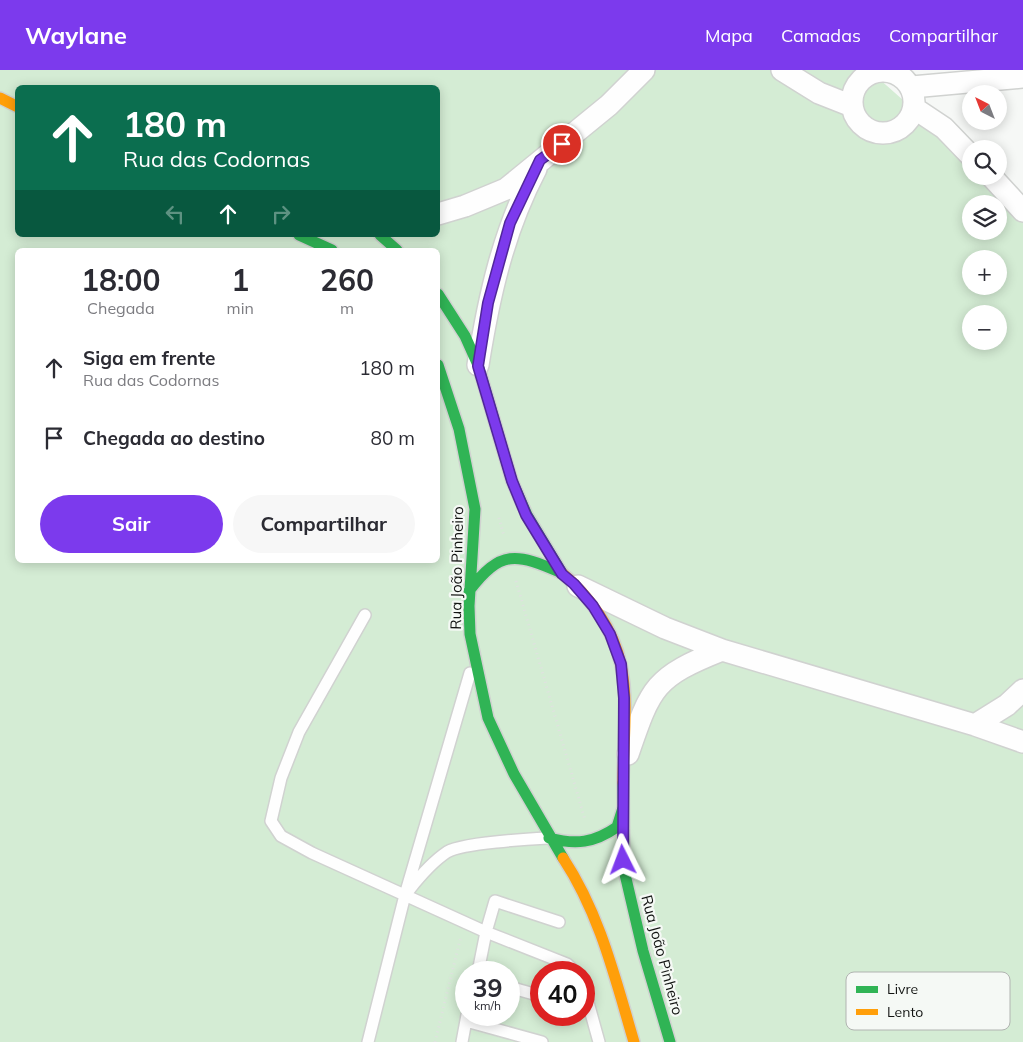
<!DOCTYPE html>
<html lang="pt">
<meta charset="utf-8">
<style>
:root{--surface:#fff;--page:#f7f7f7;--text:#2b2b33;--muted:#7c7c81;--accent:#7c3aed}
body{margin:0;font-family:Mulish,sans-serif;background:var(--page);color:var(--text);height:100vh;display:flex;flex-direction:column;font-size:19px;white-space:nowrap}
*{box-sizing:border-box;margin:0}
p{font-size:16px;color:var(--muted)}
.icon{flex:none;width:28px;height:28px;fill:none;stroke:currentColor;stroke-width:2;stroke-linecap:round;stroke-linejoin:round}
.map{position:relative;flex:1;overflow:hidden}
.side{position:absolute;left:15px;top:178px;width:425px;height:315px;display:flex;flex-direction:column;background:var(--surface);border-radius:8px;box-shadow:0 2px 12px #0003}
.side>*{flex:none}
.top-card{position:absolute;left:15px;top:15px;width:425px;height:152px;border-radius:8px;box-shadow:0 2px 12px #0003;background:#0b6e4f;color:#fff;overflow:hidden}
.needle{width:32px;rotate:318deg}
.fabs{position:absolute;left:962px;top:15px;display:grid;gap:10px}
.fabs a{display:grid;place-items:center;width:45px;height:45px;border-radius:50%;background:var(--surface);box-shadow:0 2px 12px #0003;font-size:25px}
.speed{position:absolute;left:455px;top:891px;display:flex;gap:10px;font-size:25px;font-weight:700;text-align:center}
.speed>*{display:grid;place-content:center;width:65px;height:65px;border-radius:50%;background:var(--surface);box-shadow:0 2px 12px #0003;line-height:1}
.speed small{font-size:12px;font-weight:400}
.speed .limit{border:8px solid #d22;background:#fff;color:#111}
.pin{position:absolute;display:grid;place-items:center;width:42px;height:42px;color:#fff;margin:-21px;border:2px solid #fff;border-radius:50%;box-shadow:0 1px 5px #0007}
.me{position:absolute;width:55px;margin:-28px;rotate:357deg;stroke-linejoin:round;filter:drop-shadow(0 0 4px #0008)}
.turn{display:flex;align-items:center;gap:18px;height:105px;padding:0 25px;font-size:22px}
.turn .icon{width:65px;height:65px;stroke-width:2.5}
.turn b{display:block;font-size:35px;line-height:42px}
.lanes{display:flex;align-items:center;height:48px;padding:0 25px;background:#0003;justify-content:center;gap:25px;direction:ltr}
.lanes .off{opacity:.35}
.eta{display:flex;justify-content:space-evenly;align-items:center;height:85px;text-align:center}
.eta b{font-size:30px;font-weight:700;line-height:35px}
.primary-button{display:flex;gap:10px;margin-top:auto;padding:10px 25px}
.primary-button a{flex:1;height:58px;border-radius:30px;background:var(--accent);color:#fff;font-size:20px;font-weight:700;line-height:58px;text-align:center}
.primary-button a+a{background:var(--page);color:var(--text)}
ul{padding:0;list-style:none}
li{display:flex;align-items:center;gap:15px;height:70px;padding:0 25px}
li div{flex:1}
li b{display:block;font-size:19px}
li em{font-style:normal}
header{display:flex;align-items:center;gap:30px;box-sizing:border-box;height:70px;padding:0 25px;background:var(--accent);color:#fff}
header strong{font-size:24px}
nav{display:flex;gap:28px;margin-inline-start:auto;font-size:18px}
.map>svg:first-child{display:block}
.green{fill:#d4ecd4;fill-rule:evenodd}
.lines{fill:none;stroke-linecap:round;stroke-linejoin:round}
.lane-casing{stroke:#d0d2d0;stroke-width:14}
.street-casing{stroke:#d0d2d0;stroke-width:24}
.fast-casing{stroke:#d0d2d0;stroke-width:14}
.slow-casing{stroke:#d0d2d0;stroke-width:14}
.path{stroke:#e0e1e0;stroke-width:3;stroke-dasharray:1 4;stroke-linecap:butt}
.lane{stroke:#fefefe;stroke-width:11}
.street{stroke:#fefefe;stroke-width:21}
.fast{stroke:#30b455;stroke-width:11}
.slow{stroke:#ff9f0a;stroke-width:11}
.route-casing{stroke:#51269a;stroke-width:12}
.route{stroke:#7c3aed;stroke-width:9}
.labels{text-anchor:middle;stroke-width:4.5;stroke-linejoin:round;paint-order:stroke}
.street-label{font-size:15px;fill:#121412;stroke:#f5f9f5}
.key{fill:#f5f9f5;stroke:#b1b4b1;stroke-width:1}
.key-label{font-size:14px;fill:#121412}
</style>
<header>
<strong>Waylane</strong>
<nav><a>Mapa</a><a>Camadas</a><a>Compartilhar</a></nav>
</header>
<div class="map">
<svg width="1023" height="972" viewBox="0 0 1023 972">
<rect width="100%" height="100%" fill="#f6f8f6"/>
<path class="green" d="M0,0H869L971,90V106H990L1023,136V972H0ZM18,18H438V165H18ZM971,134H999V161H971ZM18,180H438V490H18ZM971,189H999V216H971ZM971,244H999V271H971ZM466,902H509V945H466ZM541,902H584V945H541Z"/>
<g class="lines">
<defs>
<path id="lane" d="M365,545L299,662L281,708L271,751L281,766L312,783L486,862L495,831L559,852
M409,820C420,806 432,792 447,782C462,773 529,769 548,768
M478,902L486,862L567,894L575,902
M509,917L541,926
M584,918L599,972
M466,951L542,972
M368,972L405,825L470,603
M462,972L467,945"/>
<path id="street" d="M782,0L819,23L852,36
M852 32a31 31 0 1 1 62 0a31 31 0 1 1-62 0Z
M912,17L1023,7
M914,38L944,58L971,86
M991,106L1023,141
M438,144L465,136L506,119L609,35L644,0
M478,295C489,226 503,162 536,99
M578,516L665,558L722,580L975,655L1023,672
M975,655L1007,635L1023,620
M628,684C651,617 654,607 722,580"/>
<path id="fast" d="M299,165L332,180
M380,165L397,180
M438,224L465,266L478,295L512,411L527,445L562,503
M438,295L459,359L475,439L469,536L470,564L488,648L514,704L563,788
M469,521C501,479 516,483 562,503
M623,713L624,800L643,881L670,972
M549,768C576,775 594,773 617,757L623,738"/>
<path id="slow" d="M0,28L18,37
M562,503C589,525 614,560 621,595C629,633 623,675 623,713
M563,788C600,844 615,908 634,972"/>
</defs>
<use href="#lane" class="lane-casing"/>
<use href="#street" class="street-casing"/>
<use href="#fast" class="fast-casing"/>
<use href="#slow" class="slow-casing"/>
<path class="path" d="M499,448L504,466
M516,511L585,750
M435,972L461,866"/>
<use href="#lane" class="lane"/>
<use href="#street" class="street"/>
<use href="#fast" class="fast"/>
<use href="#slow" class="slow"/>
</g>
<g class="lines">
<defs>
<path id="route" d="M562,74L540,90L510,153L488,233L478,296L512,411L526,445L562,504L574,514L593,536L610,564L621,594L624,628L623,790"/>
</defs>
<use href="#route" class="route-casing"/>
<use href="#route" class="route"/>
</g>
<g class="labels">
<g class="street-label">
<text transform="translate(457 498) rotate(-89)" y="5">Rua João Pinheiro</text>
<text transform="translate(662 885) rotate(75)" y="5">Rua João Pinheiro</text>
</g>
</g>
<rect x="846" y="902" width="164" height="58" rx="8" class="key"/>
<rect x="856" y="916" width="22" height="7" fill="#30b455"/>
<rect x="856" y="939" width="22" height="6" fill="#ff9f0a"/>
<g class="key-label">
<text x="887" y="924">Livre</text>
<text x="887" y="947">Lento</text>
</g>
</svg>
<div class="fabs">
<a><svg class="needle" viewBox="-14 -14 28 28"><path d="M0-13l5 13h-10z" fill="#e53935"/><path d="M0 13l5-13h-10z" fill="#7c7c81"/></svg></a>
<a><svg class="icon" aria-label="search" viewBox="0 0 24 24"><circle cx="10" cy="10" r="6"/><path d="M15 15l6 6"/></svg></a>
<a><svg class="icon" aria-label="layers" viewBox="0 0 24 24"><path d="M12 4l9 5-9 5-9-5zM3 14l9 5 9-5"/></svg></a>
<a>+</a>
<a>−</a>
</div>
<div class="speed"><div>39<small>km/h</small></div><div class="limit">40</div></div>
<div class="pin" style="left:562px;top:74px;background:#d93025"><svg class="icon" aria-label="arrive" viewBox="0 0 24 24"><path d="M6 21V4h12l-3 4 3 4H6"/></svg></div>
<svg class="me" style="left:623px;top:790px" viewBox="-20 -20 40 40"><path d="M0-17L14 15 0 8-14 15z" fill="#7c3aed" stroke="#fff" stroke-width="4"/></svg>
<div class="top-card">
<div class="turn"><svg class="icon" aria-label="ahead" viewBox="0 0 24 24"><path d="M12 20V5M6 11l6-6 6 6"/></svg><div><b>180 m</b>Rua das Codornas</div></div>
<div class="lanes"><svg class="icon off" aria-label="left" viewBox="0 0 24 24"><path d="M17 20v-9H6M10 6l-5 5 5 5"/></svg><svg class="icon" aria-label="ahead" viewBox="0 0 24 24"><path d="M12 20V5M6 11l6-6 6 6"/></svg><svg class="icon off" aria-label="right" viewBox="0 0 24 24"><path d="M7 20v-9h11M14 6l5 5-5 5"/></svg></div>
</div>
<section class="side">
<div class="eta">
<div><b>18:00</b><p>Chegada</p></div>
<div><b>1</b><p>min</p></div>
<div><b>260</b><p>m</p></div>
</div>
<ul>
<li><svg class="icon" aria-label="ahead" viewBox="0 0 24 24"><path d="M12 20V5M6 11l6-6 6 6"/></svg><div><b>Siga em frente</b><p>Rua das Codornas</p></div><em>180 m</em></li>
<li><svg class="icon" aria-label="arrive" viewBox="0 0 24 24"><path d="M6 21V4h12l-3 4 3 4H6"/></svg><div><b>Chegada ao destino</b></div><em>80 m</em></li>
</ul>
<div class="primary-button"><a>Sair</a><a>Compartilhar</a></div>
</section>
</div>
